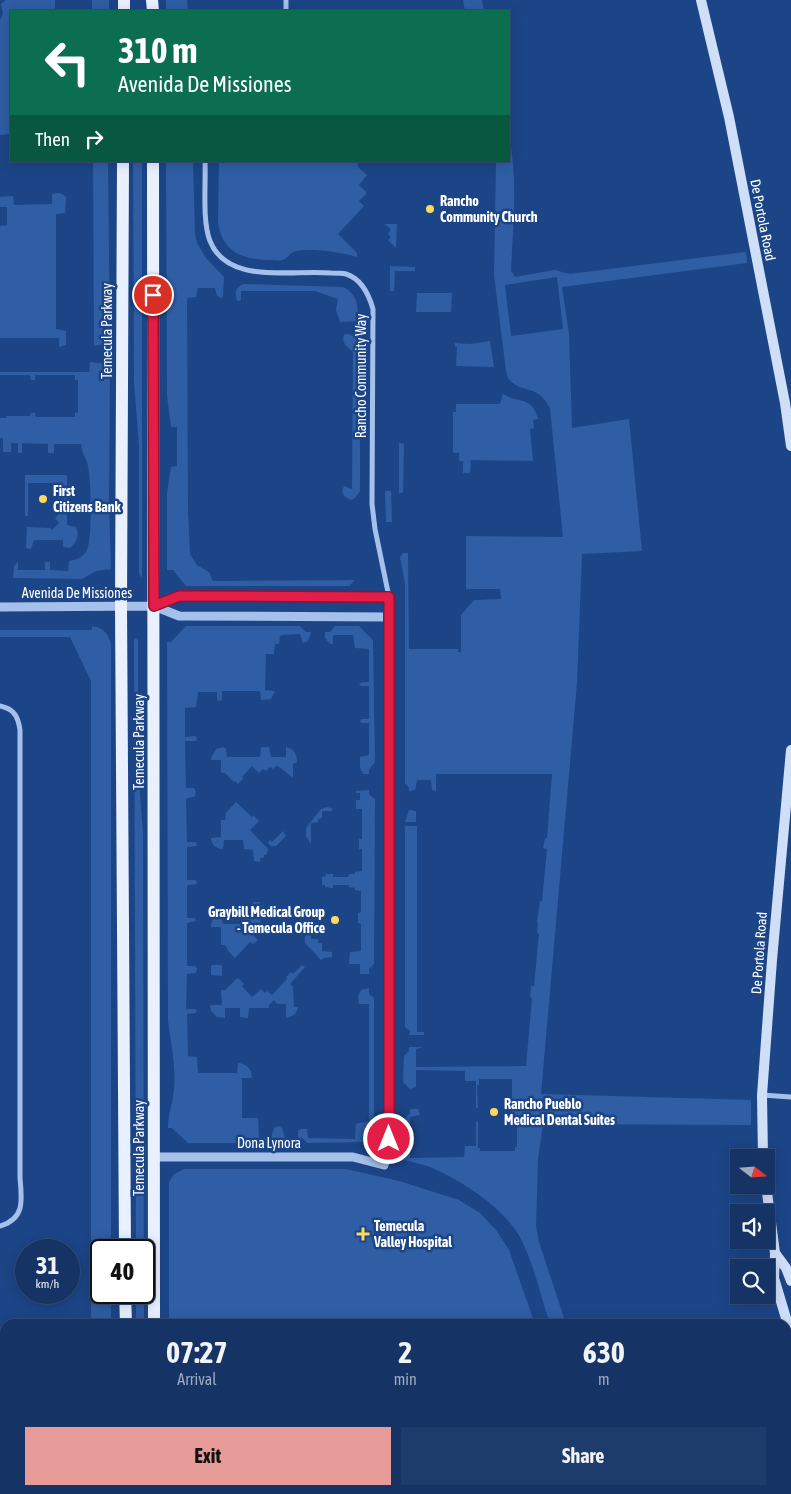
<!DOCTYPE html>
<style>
:root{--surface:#153465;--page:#1e3c6b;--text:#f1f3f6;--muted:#9daabf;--line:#344f79;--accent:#e69b98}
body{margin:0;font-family:"Asap Condensed",sans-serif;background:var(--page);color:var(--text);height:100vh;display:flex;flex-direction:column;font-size:19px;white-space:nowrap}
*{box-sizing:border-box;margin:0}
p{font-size:16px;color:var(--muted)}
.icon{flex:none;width:28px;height:28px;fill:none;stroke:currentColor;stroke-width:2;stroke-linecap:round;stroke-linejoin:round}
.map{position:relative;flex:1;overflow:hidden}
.details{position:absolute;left:0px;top:1319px;width:791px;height:176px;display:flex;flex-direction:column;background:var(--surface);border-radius:15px 15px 0 0;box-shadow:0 2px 12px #0003,0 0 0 1px var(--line)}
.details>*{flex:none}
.banner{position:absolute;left:10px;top:10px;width:500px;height:152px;border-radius:0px;box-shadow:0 2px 12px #0003,0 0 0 1px var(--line);background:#0b6e4f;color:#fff;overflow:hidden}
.needle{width:32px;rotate:107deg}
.tools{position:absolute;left:730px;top:1149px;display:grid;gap:10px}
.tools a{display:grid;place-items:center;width:45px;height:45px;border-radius:0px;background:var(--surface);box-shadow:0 2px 12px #0003,0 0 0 1px var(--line);font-size:25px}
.speed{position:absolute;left:15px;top:1239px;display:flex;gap:10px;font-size:25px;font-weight:700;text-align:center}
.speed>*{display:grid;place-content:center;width:65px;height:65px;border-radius:50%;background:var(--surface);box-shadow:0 2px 12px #0003,0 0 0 1px var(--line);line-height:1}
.speed small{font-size:12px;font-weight:400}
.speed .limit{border:2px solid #111;border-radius:8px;background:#fff;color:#111}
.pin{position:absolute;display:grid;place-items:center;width:42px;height:42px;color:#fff;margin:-21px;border:2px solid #fff;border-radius:50%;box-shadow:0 1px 5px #0007}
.me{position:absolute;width:55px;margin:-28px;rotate:0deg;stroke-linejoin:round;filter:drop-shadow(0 0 4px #0008)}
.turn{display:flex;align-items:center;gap:18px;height:105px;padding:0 25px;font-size:22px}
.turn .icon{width:65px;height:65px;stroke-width:2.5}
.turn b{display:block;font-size:35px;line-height:42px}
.then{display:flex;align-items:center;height:48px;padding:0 25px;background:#0003;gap:10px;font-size:19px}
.eta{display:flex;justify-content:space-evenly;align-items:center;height:85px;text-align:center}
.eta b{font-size:30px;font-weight:700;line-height:35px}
.cta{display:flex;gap:10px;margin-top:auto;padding:10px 25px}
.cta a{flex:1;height:58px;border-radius:0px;background:var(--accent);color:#111;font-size:20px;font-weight:700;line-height:58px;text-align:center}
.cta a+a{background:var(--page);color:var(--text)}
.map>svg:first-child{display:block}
.green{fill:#2f5ea5;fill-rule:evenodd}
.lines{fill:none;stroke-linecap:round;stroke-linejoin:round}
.minor{stroke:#a4c0eb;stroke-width:5}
.tertiary{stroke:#a4c0eb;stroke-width:9}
.secondary{stroke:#d0dff8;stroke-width:10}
.primary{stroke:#e9f0ff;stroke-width:12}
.route-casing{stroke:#92132f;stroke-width:12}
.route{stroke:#e11d48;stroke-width:9}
.poi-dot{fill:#fcd861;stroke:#1c4587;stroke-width:2}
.labels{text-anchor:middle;stroke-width:5;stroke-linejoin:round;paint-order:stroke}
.poi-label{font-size:14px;font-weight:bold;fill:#fff;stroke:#1c4587;text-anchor:start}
.street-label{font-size:14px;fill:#fff;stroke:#1c4587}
</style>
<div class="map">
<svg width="791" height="1494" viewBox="0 0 791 1494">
<rect width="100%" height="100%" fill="#1c4587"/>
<path class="green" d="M6,0H55V11H11V134L0,135V20L3,14L1,4Z
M92,0H109V11H92Z
M166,0H187L188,11H166Z
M463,0H482L484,11H465Z
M509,135C518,180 513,226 511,271L515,277L554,270L570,274L746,252L747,263L562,287L569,334L572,428L629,419L642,551L582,554L577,683L541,1094L751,1100V1125L547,1124L543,1125L538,1159L536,1226L539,1242L566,1324H550C541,1297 535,1269 523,1243C508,1210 463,1181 430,1167C422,1164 412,1162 404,1160V1119L410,1113V1109H418L420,1115L410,1117V1158L464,1157L465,1146H476V1122H478V1148H480V1151H515V1147H517V1117H512V1079H479V1085H477L478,1108H476V1081H465V1071L416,1070V1087L410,1089L403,1082L404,1056L409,1051V1047H423L416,1049V1067L526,1066L532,998L530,997L531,986H534L539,934L537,933L538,923L537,922L540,901H542L547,849L543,848L545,838H547L552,774H436V791L432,790L431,780H417L415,790L409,791V788L405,783V584L400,557L403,553H408L409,649H458V652H461V615L474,600L501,599L500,589H466V536L563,537L550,408C536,382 521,395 508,378L506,371L494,275L496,161H509ZM557,277L563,329L511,336L505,285Z
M93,161H108L110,343L94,346Z
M133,161H142V577L140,576L139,572V446L134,382Z
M166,161H193L195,234L197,243L206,258L224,277L223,295L222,298L217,296L215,288H198L196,297L187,298L188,511L190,554L197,565L209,572L213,581L355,580L349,586H186L173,570H167V493L171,467L177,466V427H171L167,396Z
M219,161H357L358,167L367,175L359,185L367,193L359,201L364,206L338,234L357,253V257C340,252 314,248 296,251C290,252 288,258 283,260C279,261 272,260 267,260C241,259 222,251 218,222Z
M59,193L64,195L66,198L65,213L56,214V329L66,331V345L59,347V338H0V226L7,225V207H0V197L13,196L14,205L52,204V194Z
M384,224H397L396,248L388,240L391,237L388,234L391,229Z
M390,266L415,267V271H395L394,291H390Z
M245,284L343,287C358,294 358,306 358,321L340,322L336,310L338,299L315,291H241V300L237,301C234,293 236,285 245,284Z
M417,293H452L451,312H416Z
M347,334L358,337L360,344V491L355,498L351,500L344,496L342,491L344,486L352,489L353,352C347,346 341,343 344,335Z
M490,341L494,367L456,366L457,347H455V343L470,344Z
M90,362L110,364L109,505L111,569L96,571L82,579L13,578L14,566L18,562V570H45V562H50V570L68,571L69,561C75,560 82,558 86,552C93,541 91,480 88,466C86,456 82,455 81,444H54V453H48V444L22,443V453H18V443H11V452H3V438H0V418H6V416H30L31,413H35L36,417H75V413L78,412V380H75V375H35V380H31L30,375H0V372H89Z
M503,394C520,404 532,396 538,419L533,420L534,428L530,429L533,461L471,460L470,473H463V461H459V453H453V412H456V404H500Z
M399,443L404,444L403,493H399Z
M25,475H67V525L76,527C80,535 76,543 70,548L63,547V540H34L31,549L26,548L27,527L50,528L52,530L59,523L55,518L58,515V483H28V516H25Z
M385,491H391L392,522H386Z
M92,626C104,628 109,634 111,645V1250H101V1292L111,1293V1324H91V681L70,637H0V630H92Z
M186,626H300L306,632H311L308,641L303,643L300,634L282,635L280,636L279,644H275L274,654H266L265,690L275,691L271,699L261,700L260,691H222V700L219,701L217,699V692H198L196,707L185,708V737L195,736L197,738L196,741H185L186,788H194L196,793L194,797L187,798L186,800L187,842H195L197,844L196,846L187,847V880H195L197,882L196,884L188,885L187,886V918H195L196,921L187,923V966H195L197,968L196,973L187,974L186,1009H195L197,1011L195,1013L187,1014L188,1056L197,1057L198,1073H237L238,1063C247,1064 252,1069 252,1078H242V1118H258L259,1138H271L274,1128L279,1126L282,1128L285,1138L279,1139L275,1143H188L172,1128H168C168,1114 173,1102 174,1089C176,1066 171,1044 168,1021L167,642H171Z
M335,626H359L373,640L375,762L369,770V774H363L360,768V757L369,755V723H361L360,721L361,719H369V686H361L359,683L369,682V649L355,648L353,635H333V644H330L325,638V632H330Z
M135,638L138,640V769L143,833L144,1324H136V1293L144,1292V1250H136L134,640Z
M224,747L226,749L227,757H260L261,747H269L271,757H286V747C295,749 297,755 297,763H293V778L278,766H276L273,769L270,767L266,771L263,769L259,773L252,766L242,777L243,779L238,784L235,781L234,782L225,773H221V760H211V758L216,749Z
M369,790V794L375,799L374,964L369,969V974H360V964H349L350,952L361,951V924L358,923V913L361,912V891L355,890V888L349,887V885H333V888L325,887V885H322V877L326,876V874H333V877H348L349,874H355V872L362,871V849H359V839H362V809H356V800H360V793H356V791Z
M236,802L252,817L254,816L259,821L250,830L268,849L267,854L264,855V858H260V862L254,861L253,850L244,849L243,840H224L223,849C216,849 211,844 211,838L221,837V820H225L226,813Z
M326,807L332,808V811H322V818L318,819V822L311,823V844L306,836V828L320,810Z
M409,810L416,811V822H405Z
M405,826H417V1032H424V1035H409L410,1031L405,1027Z
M283,831L286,836L276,846H271L268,843L270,840L272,842Z
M253,902H260V906L263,905V909H266V914L260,920L261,922L251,933L258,940L253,944L250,942L235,958L229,952L225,945H221V927H211C211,920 214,916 222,916V923L224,924H243L244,914L253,913Z
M309,917H311V939H318V943H322V951L332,952V957L324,958L321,960L305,943C304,934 309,927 309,917Z
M213,965H222V976L211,975V966Z
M302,965L305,967L290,984L293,987L294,1007H298C297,1014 293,1016 286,1018V1004H277L274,1000L269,1005V1008H249L248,1018L240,1017V1008H225V1018L217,1017L211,1011L210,1005H222L221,990H225L236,979L238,978L244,984L242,986L252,997L261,989L265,993L267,991L272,995L287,979L286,977L291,972L293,974Z
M369,988V994L374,998V1132L364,1142L307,1143L302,1138H298V1131L301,1129H307L308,1138L355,1139L356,1124L369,1121V1004H359L358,996L361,990Z
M184,1169H346L399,1181L459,1200L480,1213L496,1230L509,1250L535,1324H169V1182L174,1174Z
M337,1490H434V1494H337Z"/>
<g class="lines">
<path class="minor" d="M286,11V0
M205,161C206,184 202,221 210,241C228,286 293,269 331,273C336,273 342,273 346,274C362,279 369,295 373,309L372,504L375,529L389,597
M0,706C14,709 18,716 20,730V1178C22,1200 25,1219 0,1226
M762,1095L791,1097
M0,1360L5,1359
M36,1494V1490"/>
<path class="tertiary" d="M154,606L179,616L390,617
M0,607L154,606L179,596L389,597V1139L388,1153L384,1165L353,1157H154"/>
<path class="secondary" d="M701,0L729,117L785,403L791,446
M763,1158L762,1095L772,960L791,750
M766,1185L775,1253L774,1278L791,1335
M775,1253L786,1268L791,1281"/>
<path class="primary" d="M152,0L153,11
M124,11V0
M123,161L121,607L125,1250
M153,161L154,1324
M125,1292L126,1324
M126,1490V1494
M155,1490V1494"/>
</g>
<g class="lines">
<defs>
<path id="route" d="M153,295L154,606L179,596L389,597V1139"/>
</defs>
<use href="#route" class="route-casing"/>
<use href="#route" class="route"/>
</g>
<g class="poi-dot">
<circle cx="430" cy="209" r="5"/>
<circle cx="43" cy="499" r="5"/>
<circle cx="335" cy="920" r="5"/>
<circle cx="494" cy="1112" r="5"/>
<path d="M360.5 1226.5h5v5h5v5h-5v5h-5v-5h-5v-5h5z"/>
</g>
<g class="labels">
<g class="poi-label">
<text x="440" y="206">Rancho<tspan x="440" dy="16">Community Church</tspan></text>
<text x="53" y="496">First<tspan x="53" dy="16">Citizens Bank</tspan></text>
<text x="325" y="917" text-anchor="end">Graybill Medical Group<tspan x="325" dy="16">- Temecula Office</tspan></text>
<text x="504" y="1109">Rancho Pueblo<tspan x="504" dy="16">Medical Dental Suites</tspan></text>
<text x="374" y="1231">Temecula<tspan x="374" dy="16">Valley Hospital</tspan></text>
</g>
<g class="street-label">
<text transform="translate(763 220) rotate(79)" y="5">De Portola Road</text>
<text transform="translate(107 331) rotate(-90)" y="5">Temecula Parkway</text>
<text transform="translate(361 376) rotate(-90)" y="5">Rancho Community Way</text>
<text x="77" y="598">Avenida De Missiones</text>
<text transform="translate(139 742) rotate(-90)" y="5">Temecula Parkway</text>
<text transform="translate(759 953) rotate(-86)" y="5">De Portola Road</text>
<text x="269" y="1148">Dona Lynora</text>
<text transform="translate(139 1148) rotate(-90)" y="5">Temecula Parkway</text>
</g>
</g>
</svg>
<div class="tools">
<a><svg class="needle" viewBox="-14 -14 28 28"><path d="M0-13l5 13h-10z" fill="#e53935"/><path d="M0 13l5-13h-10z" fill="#9daabf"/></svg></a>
<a><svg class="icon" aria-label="sound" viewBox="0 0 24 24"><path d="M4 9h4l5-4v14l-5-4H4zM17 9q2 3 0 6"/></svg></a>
<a><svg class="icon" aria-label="search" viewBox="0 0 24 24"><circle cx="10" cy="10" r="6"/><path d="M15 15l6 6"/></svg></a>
</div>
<div class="speed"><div>31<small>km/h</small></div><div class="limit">40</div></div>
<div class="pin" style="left:153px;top:295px;background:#d93025"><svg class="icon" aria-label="arrive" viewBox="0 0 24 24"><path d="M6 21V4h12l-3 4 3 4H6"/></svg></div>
<svg class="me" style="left:389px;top:1139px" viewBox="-20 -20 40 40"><circle r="17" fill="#e11d48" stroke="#fff" stroke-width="3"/><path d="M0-11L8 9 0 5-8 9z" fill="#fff"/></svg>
<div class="banner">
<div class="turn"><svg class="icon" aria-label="left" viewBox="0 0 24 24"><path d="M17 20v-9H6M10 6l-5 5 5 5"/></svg><div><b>310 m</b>Avenida De Missiones</div></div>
<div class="then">Then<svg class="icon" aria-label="right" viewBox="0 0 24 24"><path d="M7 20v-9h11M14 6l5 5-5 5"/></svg></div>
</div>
<section class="details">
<div class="eta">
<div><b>07:27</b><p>Arrival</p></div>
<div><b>2</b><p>min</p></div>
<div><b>630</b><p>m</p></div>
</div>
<div class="cta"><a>Exit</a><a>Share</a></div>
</section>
</div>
